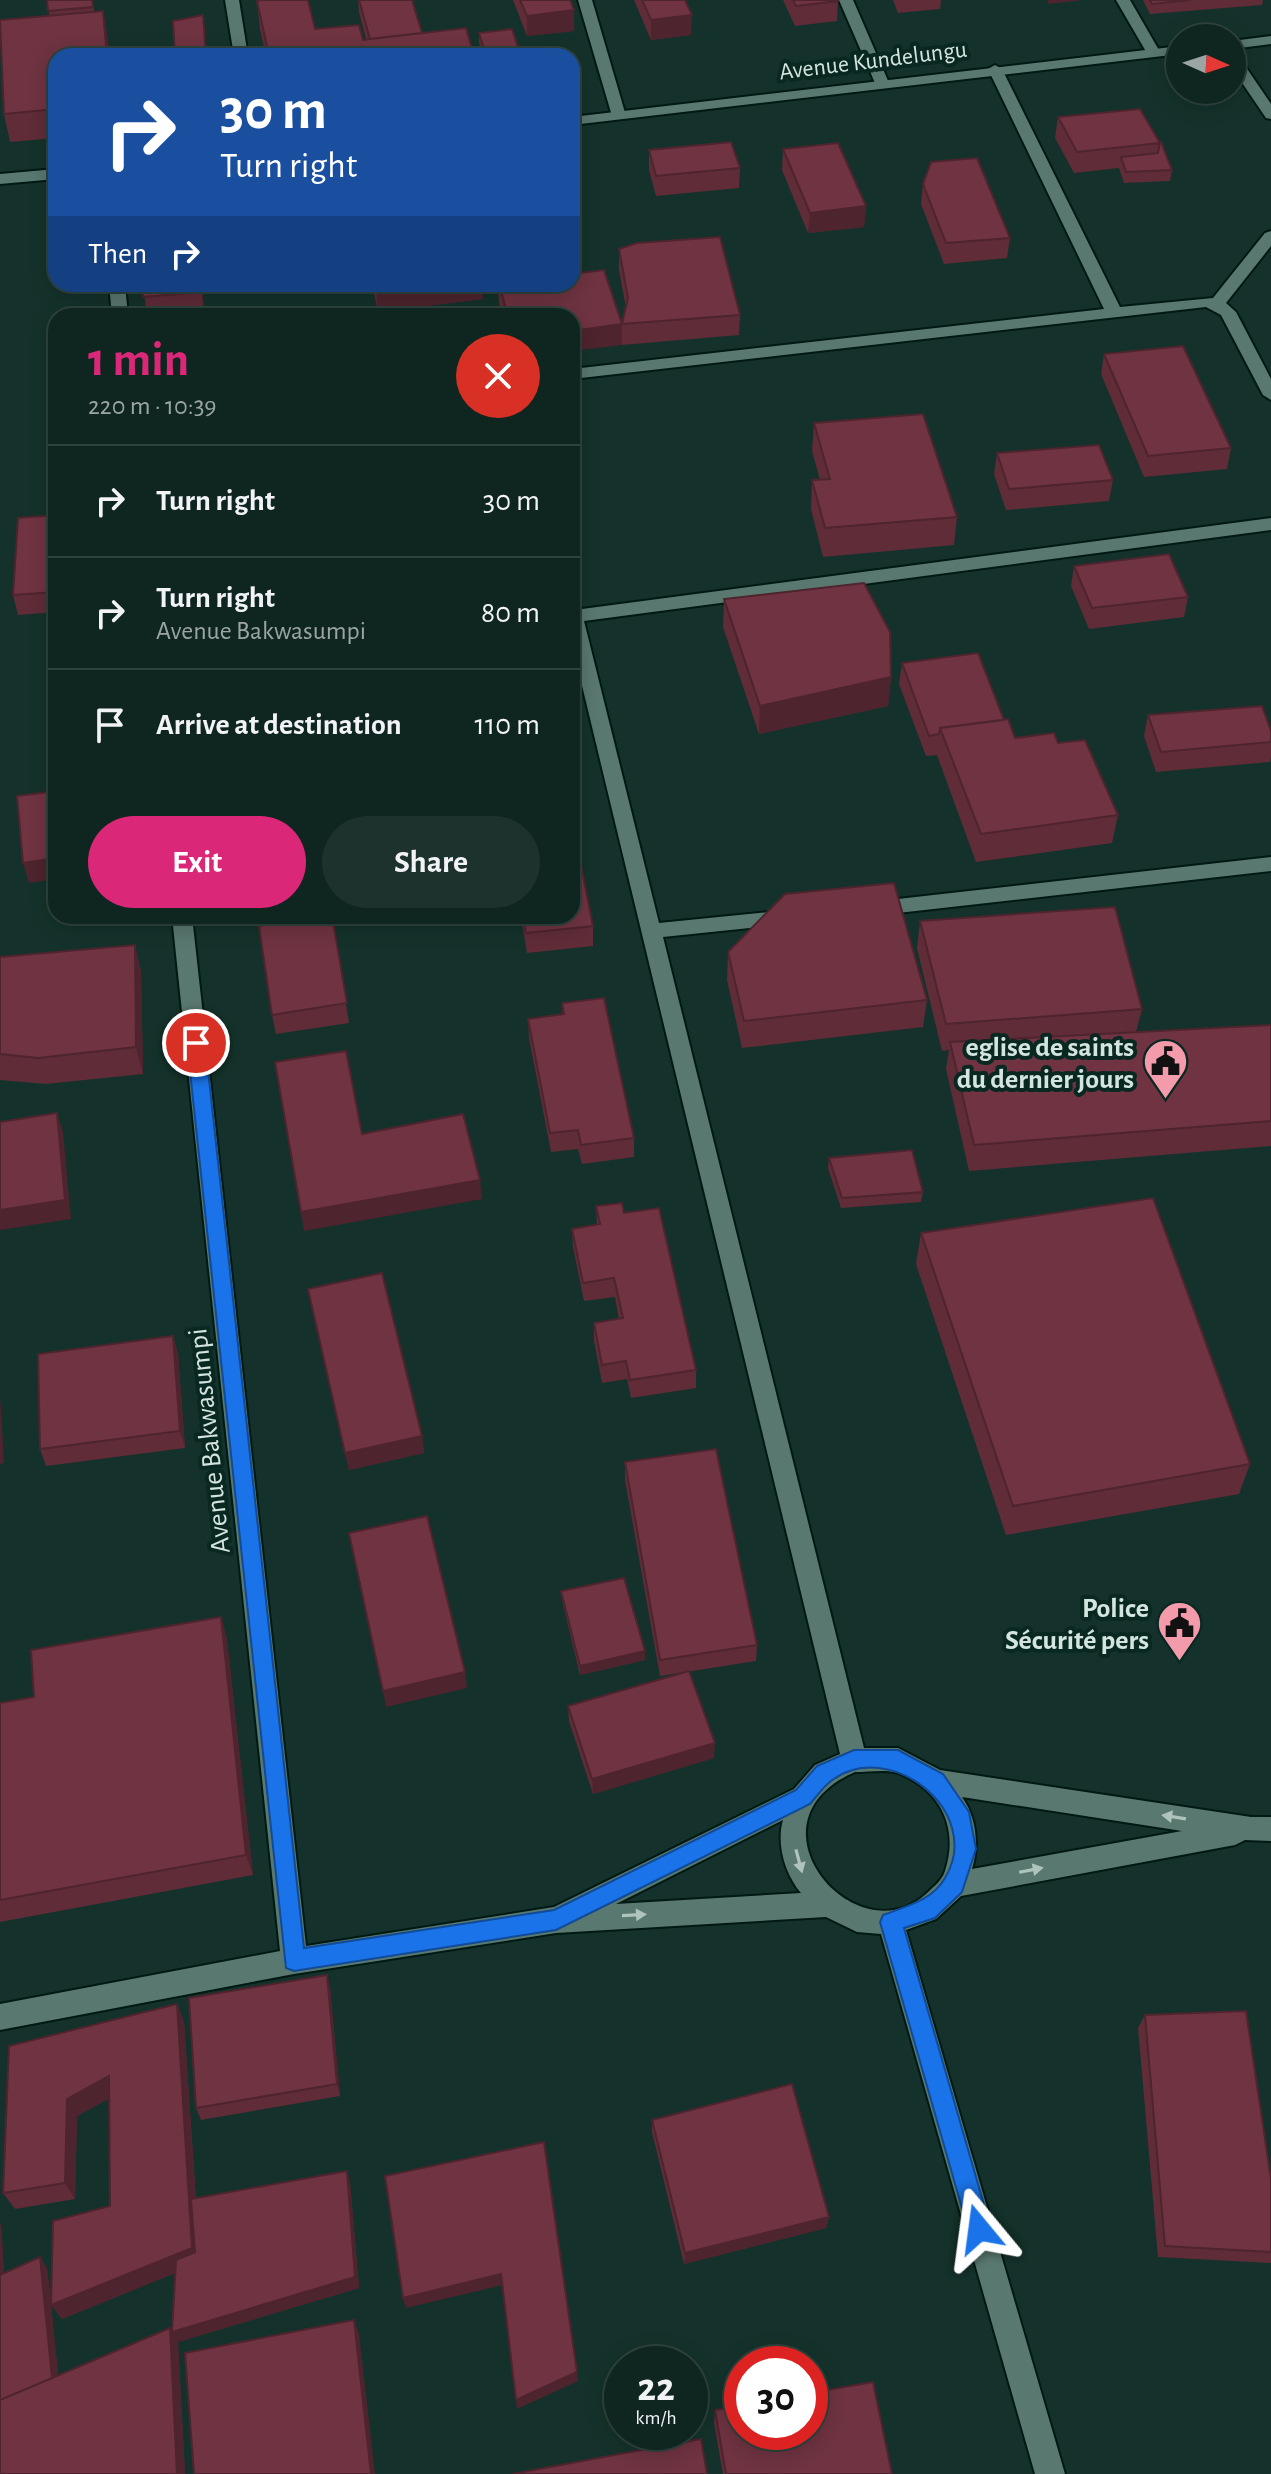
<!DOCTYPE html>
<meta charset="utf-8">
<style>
:root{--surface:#0f2620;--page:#1d322d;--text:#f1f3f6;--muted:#9ba5a5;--line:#2f433e;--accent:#db2777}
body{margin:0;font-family:"Alegreya Sans",sans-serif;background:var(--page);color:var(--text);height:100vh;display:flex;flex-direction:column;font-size:30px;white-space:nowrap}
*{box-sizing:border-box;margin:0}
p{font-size:26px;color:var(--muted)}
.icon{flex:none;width:44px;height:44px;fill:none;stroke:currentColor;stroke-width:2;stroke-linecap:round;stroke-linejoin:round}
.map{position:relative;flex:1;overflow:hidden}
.drawer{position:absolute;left:48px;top:308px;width:532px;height:616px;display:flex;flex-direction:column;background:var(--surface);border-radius:24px;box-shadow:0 4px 20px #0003,0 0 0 2px var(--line)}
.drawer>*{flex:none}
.banner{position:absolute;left:48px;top:48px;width:532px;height:244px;border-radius:24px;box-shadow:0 4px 20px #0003,0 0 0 2px var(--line);background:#1a4fa0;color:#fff;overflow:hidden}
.needle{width:52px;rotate:93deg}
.buttons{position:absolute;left:1166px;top:24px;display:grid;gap:16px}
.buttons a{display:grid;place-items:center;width:80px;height:80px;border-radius:50%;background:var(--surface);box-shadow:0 4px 20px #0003,0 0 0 2px var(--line);font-size:40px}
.speed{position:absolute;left:604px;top:2346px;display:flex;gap:16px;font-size:40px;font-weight:700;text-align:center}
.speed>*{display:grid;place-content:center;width:104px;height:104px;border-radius:50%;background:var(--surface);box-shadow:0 4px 20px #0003,0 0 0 2px var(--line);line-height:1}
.speed small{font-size:20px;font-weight:400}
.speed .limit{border:12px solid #d22;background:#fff;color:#111}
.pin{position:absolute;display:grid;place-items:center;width:68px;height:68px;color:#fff;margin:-34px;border:4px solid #fff;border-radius:50%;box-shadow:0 2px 8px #0007}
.me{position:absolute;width:88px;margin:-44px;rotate:344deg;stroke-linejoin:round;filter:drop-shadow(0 0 6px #0008)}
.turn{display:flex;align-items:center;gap:28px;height:168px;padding:0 40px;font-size:36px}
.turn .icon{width:104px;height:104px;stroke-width:2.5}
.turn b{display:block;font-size:56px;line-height:68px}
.then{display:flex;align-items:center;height:76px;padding:0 40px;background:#0003;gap:16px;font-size:30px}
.round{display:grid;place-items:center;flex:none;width:84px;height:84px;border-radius:42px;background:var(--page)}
.overview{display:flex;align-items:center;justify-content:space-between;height:136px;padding:0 40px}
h1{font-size:48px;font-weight:700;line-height:60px;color:var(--accent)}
.button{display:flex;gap:16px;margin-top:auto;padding:16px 40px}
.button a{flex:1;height:92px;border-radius:48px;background:var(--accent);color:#fff;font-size:32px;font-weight:700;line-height:92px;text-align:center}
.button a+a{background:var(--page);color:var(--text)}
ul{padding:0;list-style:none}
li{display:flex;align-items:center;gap:24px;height:112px;padding:0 40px;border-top:2px solid var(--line)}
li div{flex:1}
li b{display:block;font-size:30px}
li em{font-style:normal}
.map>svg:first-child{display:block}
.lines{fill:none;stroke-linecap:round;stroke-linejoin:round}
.minor-casing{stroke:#001913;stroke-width:4}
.tertiary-casing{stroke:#001913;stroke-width:4}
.minor{fill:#59786f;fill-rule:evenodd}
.tertiary{fill:#59786f;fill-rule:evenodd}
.wall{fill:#5f2c38}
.shaded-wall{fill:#4e242e}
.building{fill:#6f3341;stroke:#4e242e;stroke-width:2}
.oneway{fill:#afc4bd}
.route{fill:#1a73e8;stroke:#114b97;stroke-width:2}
.labels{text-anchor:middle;stroke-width:8;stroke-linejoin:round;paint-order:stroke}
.far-street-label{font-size:24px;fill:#d4e4df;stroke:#092821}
.poi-label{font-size:28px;font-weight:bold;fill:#d4e4df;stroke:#092821;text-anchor:end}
.street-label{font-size:28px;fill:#d4e4df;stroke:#092821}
</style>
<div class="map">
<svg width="1271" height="2474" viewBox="0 0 1271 2474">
<rect width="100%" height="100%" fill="#14322b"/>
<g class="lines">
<defs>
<path id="minor" d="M225,0H239L248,56H234Z
M578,0H592L626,116L624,119H614L612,116Z
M839,0H853L889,83L887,86H877L875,83Z
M1116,0H1130L1160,52L1158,55H1148Z
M1232,53L1237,54L1271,104V119L1266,118L1232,68Z
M995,65L1002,69L1120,307L1213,298L1265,233L1271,231V246L1226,303L1236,312L1271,379V400L1263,395L1221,315L1206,307L572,379V369L1104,309L988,69Z
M109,284H125L128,316H112Z
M1271,518V530L584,621L659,923L789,910L796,912L799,917L796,922L789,924L663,937L864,1748H898L940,1770L1251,1817H1271V1841L1245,1840L1235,1845L961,1896L936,1919L906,1930L1065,2474H1035L881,1934L857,1932L826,1917L556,1933L294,1974L0,2030V2004L280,1951L172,916H192L306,1946L554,1907L794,1789L815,1765L840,1754L572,644V601L578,603L582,609ZM855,1772C868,1772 886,1769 898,1773C941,1790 959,1828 945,1871C942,1881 933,1887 926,1894C856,1958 739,1822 855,1772ZM962,1797L1182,1831L972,1869C979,1846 977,1818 962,1797ZM783,1820C776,1844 785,1874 801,1893L616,1904Z
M1271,857V871L871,916L864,914L861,909L864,904L871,902Z"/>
<path id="tertiary" d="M1271,36V44L1232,49V41Z
M1180,46V54L572,125V117Z
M56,169V179L0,184V174Z"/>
</defs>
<use href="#minor" class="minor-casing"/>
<use href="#tertiary" class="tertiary-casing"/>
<use href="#minor" class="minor"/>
<use href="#tertiary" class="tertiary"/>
</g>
<path class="wall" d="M47,0H93L94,11L108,39L109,56H56V138L10,142L4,114L49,15Z
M358,0H412L422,33L472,49V56H266L260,29L257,1L315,29L363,40L366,39L359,12Z
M513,0H570L574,31L527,36Z
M634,0H685L691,35L651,40Z
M783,0H838L837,21L795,26Z
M893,0H941L940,9L898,13Z
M1143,0H1263L1262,5L1150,14Z
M479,33L521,56H483L479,43Z
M1058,117L1160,142L1172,170L1170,181L1124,183L1119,168L1074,173L1055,138Z
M783,149L866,206L864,227L808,233L782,170Z
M649,150L740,168L739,188L656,196L649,170Z
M923,184L1010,238L1007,258L944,264L921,204Z
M619,249L740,315L739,335L622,345L572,316H503L499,303L498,284L622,324L626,308L619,270Z
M143,284H202L204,313L165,316H147Z
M372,284H482L483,299L378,312Z
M1104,354L1231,448L1227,469L1144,477L1101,374Z
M814,423L957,517L954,545L823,557L811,509L812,480H820L812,451Z
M997,453L1113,480L1109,501L1006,510L994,474Z
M56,515V612L18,615L13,595Z
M1074,566L1188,597L1184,617L1089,629L1071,586Z
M724,599L891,677L888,706L759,734L723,627Z
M902,663L1004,720L1015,738L1058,743L1118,815L1112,843L976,862L937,755L926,756L899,684Z
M1148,715L1271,731V757L1270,762L1156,772L1144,736Z
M332,916L349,1023L276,1034L272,1015Z
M521,916H572L593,926V946L527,953Z
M920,921L1142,1009L1136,1032L1271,1025V1146L969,1171L946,1069L949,1050L942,1051L917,948Z
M135,945L141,972L143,1074L46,1084L0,1080V957Z
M728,952L927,1000L923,1027L742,1048L727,980Z
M562,1003L634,1138V1157L582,1164L578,1149L551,1152L529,1038L528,1019L562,1014Z
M829,1158L923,1192L921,1202L841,1208L828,1168Z
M596,1206L624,1213L696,1370V1388L631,1398L627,1379L602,1383L594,1341V1323L619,1319L615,1297L584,1301L573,1247L572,1229L597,1225Z
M921,1233L1250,1464L1239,1494L1006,1535L916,1264Z
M308,1289L422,1436L424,1453L349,1470Z
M173,1336L178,1354L185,1448L46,1466L40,1449Z
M625,1462L757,1645L756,1661L660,1676L625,1480Z
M561,1591L645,1651V1660L580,1675L562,1600Z
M221,1617L227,1640L253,1875L0,1922V1703L34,1697Z
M568,1706L714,1758L593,1794L569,1721Z
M327,1975L330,1988L340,2096L201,2120L196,2108Z
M177,2004L184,2022L196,2199L350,2183L359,2288L178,2342L175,2273L62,2319L51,2305L58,2375L170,2328L178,2342L185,2474H0L1,2225L4,2273L47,2268L51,2303L110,2206V2098L77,2116L75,2199L15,2209L3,2193Z
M1145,2015L1271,2179V2263L1158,2257L1138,2028Z
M652,2120L829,2217L826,2228L684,2264L652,2132Z
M715,2410L892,2474H723L714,2423Z"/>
<path class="shaded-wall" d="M1048,0H1083L1048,4Z
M574,10V31L527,36V16Z
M103,11L108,39L109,56H107Z
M692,15L691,35L651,40V20Z
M472,49V56H372Z
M866,206L864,227L808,233L810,213Z
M200,284H202L204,313L201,292Z
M376,284H482L483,299L378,312Z
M622,324V345L572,351V331Z
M891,677L888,706L759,734L760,706Z
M56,858V879L29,883L23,863Z
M135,945L141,972L143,1074L136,1047Z
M57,1113L63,1132L71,1219L0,1230V1210Z
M480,1180L482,1199L304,1231L301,1212Z
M173,1336L178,1354L185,1448L180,1431Z
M0,1396L4,1463L0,1464Z
M422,1436L424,1453L349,1470L345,1453Z
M221,1617L227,1640L253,1875L246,1855Z
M645,1651V1660L580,1675V1666Z
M465,1672L467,1688L386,1707L383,1691Z
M715,1743L714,1758L593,1794L592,1779Z
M327,1975L330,1988L340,2096L337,2084Z
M177,2004L184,2022L200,2263L62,2319L51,2305L60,2392L6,2474L40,2257L47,2268L51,2305L192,2248Z
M109,2076L119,2093L77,2116L75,2199L65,2183L67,2099Z
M347,2171L350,2183L359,2288L178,2342L172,2332Z
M829,2217L826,2228L684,2264L685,2253Z
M0,2223L1,2225L5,2287L0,2281Z
M501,2274L503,2285L406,2308L403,2298Z
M354,2320L359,2334L375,2474H371Z
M170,2328L178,2342L185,2474H177Z
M577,2372L578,2381L517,2409L516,2400Z"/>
<path class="building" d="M47,0H92L93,7L48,11Z
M262,0H308L315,29L359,25L363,40L466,28L472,49L411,56H269L257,1Z
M359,0H412L422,33L370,39Z
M520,0H570L574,10L527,16Z
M642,0H685L692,15L651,20Z
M793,0H838V1L796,6Z
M1150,0H1191L1152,4Z
M103,11L107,56H56V109L4,114L0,20Z
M203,15L206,56H175L173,21Z
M512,29L521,56H486L479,33Z
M1140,109L1160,143L1077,152L1058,117Z
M731,142L740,168L656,176L649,150Z
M1160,142H1161L1172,170L1126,172L1121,157L1158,153Z
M838,143L866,206L810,213L783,149Z
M977,158L1010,238L946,243L923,184L931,162Z
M720,237L740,315L622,324L628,298L619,249L637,243Z
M604,270L622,324L572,331V316H508L499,284H572V274Z
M143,284H200L201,292L143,297Z
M1183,346L1231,448L1148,456L1104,354Z
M923,414L957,517L825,528L812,480L830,479L814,423Z
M1099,445L1113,480L1009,489L997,453Z
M56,515V592L13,595L18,518Z
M1169,554L1188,597L1092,608L1074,566Z
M864,583L890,632L891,677L760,706L724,599Z
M978,653L1004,720L940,728L939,734L929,736L902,663Z
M1262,706L1271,731V742L1161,752L1148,715Z
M1008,719L1015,738L1054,733L1058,743L1085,740L1118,815L981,834L940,728Z
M56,791V858L23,863L17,796Z
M572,818L593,926L526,933L523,916H572Z
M894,883L927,1000L744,1021L728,952L785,894Z
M1115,907L1142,1009L946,1024L920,921Z
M326,916H332L347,1003L272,1015L259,926Z
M135,945L136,1047L38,1058L0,1054V957Z
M604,998L634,1138L581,1145L578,1130L550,1133L528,1019L564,1014L562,1003Z
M1271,1025V1121L974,1145L950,1042Z
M346,1051L362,1134L463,1114L480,1180L301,1212L275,1062Z
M57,1113L65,1200L0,1210V1122Z
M912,1150L923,1192L842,1198L829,1158Z
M1153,1198L1250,1464L1013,1506L921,1233Z
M622,1203L624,1213L659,1208L696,1370L630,1380L626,1361L602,1365L594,1323L623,1318L614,1278L583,1283L572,1229L600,1224L596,1206Z
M382,1273L422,1436L345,1453L308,1289Z
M173,1336L180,1431L40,1449L38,1354Z
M716,1449L757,1645L660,1660L625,1462Z
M427,1516L465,1672L383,1691L349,1533Z
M624,1578L645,1651L580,1666L561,1591Z
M221,1617L246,1855L0,1900V1703L34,1697L31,1650Z
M689,1671L715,1743L592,1779L568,1706Z
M327,1975L337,2084L196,2108L189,1998Z
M177,2004L192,2248L51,2305L53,2221L110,2206L109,2076L67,2099L65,2183L3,2193L9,2046Z
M1246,2011L1271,2179V2252L1165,2246L1145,2015Z
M792,2084L829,2217L685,2253L652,2120Z
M544,2142L577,2372L516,2400L501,2274L403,2298L385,2176Z
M347,2171L355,2277L172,2332L176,2260L195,2252L191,2199Z
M40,2257L52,2378L0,2400V2275Z
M354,2320L371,2474H194L185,2353Z
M170,2328L177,2474H0V2400Z
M873,2382L892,2474H726L715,2410L742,2406V2432H810V2393Z
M701,2439L707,2474H512Z"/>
<defs><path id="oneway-solid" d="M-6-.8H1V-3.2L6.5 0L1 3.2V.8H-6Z" transform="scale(2)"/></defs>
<g class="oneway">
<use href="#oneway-solid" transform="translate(1174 1817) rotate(-171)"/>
<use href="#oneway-solid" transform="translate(799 1861) rotate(75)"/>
<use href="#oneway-solid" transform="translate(1031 1870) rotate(-11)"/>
<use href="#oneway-solid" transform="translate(634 1915) rotate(-3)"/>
</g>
<path class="route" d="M196,1036L205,1043L304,1948L554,1910L796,1790L817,1766L854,1750H898L943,1774L969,1812L976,1849L962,1892L935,1918L904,1928L991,2229L988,2237L979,2240L971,2237L968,2229L880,1922L883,1915C906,1906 932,1901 945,1878C985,1812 889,1736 831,1781C823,1787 817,1796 810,1804L556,1930L294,1971L286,1968L187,1043Z"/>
<defs>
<symbol id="civic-pin" viewBox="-11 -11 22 30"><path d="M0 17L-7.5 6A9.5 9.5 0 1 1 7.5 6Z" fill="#f39aab" stroke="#092821"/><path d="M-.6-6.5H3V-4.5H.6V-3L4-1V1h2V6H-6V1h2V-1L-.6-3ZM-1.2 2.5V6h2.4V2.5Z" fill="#111"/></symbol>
</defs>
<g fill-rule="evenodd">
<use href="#civic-pin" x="1140" y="1036" width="51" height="69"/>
<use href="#civic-pin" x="1154" y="1598" width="51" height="69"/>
</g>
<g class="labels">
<g class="far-street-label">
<text transform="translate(873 60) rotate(-7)" y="8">Avenue Kundelungu</text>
</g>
<g class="poi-label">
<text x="1134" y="1056">eglise de saints<tspan x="1134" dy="32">du dernier jours</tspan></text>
<text x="1149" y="1617">Police<tspan x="1149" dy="32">Sécurité pers</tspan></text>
</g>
<g class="street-label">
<text transform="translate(208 1441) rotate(-96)" y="10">Avenue Bakwasumpi</text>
</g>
</g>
</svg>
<div class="buttons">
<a><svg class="needle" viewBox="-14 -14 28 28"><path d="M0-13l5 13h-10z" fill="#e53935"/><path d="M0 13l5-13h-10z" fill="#9ba5a5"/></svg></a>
</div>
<div class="speed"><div>22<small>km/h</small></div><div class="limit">30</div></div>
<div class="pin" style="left:196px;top:1043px;background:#d93025"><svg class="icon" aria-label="arrive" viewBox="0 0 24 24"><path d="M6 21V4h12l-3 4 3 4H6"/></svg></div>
<svg class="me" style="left:979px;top:2229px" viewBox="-20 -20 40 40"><path d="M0-17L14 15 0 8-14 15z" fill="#1a73e8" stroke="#fff" stroke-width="4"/></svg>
<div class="banner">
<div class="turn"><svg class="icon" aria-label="right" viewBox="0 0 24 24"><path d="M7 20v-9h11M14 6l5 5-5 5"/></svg><div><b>30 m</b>Turn right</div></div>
<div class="then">Then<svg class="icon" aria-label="right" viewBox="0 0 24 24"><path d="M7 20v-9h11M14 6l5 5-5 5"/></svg></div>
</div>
<section class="drawer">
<div class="overview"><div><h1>1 min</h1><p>220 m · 10:39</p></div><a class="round" style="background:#d93025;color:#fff"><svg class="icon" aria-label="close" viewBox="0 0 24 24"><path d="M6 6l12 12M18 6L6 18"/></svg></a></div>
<ul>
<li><svg class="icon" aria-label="right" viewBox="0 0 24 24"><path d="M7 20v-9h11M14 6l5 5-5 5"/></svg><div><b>Turn right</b></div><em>30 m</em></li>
<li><svg class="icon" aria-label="right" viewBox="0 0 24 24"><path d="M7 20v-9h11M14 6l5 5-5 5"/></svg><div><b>Turn right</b><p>Avenue Bakwasumpi</p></div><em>80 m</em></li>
<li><svg class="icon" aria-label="arrive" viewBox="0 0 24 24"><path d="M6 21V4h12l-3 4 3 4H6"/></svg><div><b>Arrive at destination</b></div><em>110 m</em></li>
</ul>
<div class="button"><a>Exit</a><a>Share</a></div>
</section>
</div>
